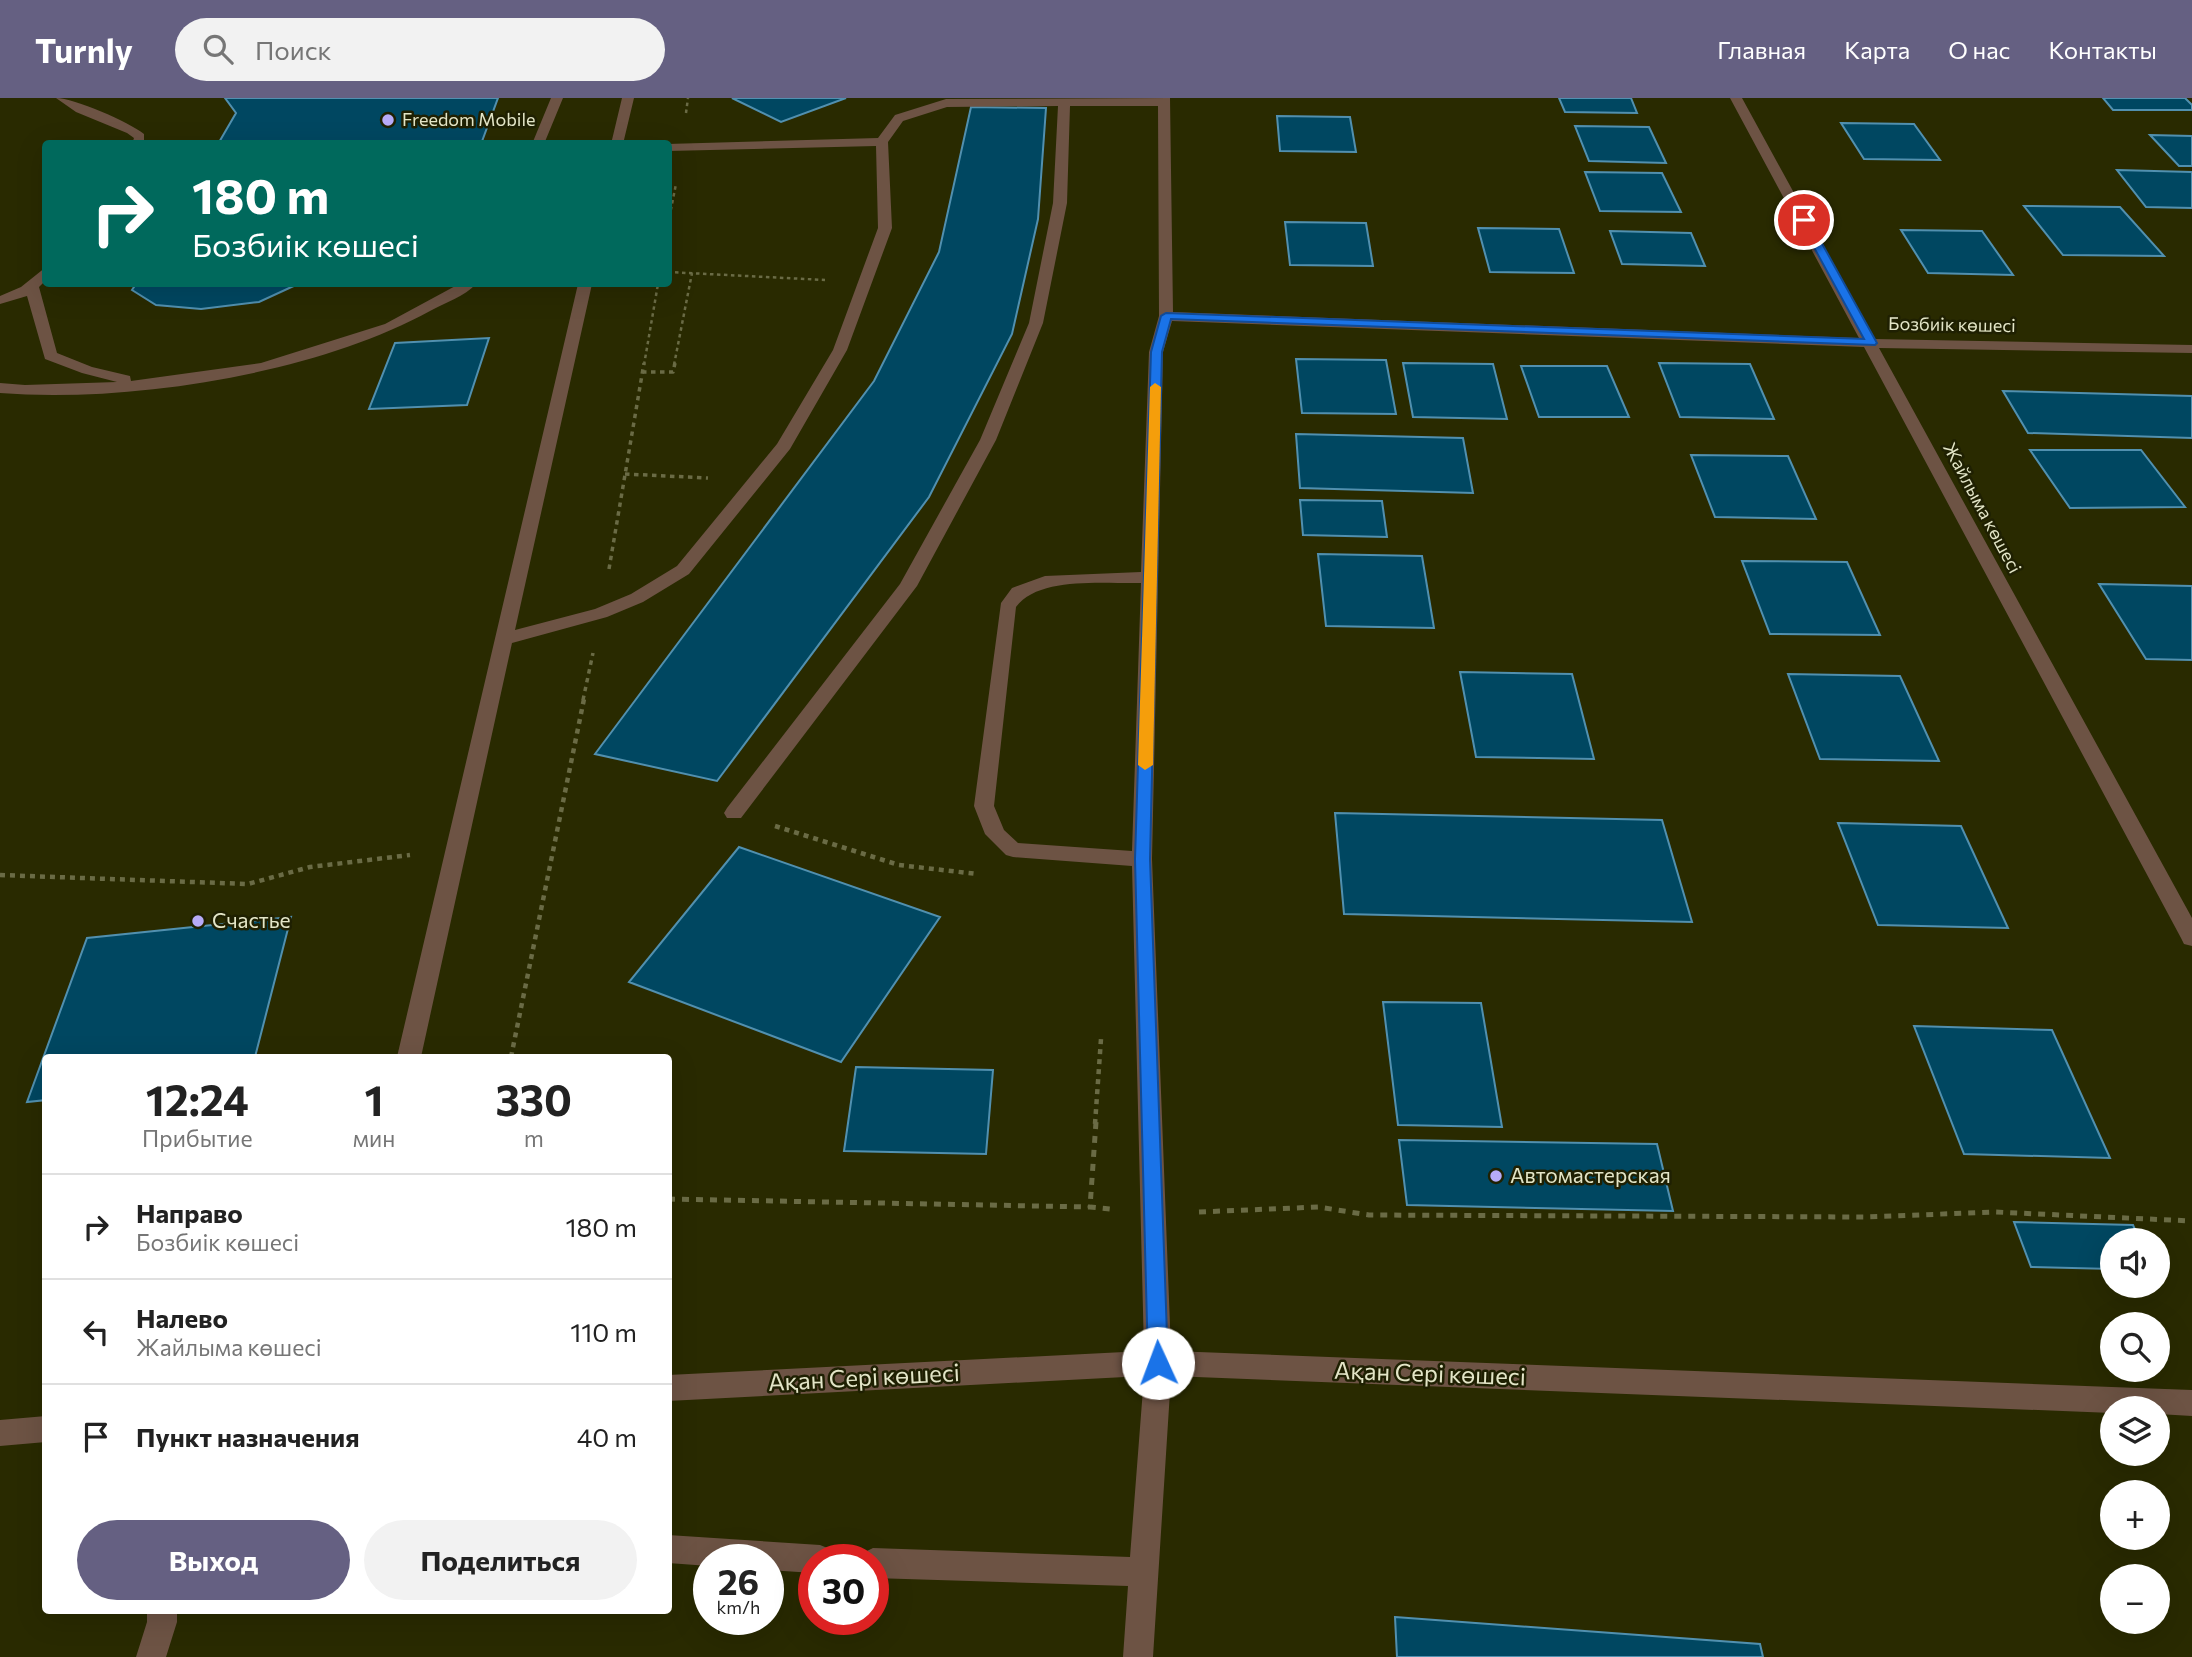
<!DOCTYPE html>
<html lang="ru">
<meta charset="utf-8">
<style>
:root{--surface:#fff;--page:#f2f2f2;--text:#222;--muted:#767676;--line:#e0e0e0;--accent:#656082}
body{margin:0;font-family:Commissioner,sans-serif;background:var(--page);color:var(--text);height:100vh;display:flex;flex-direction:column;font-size:26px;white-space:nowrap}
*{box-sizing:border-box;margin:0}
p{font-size:23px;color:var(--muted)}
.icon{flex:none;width:38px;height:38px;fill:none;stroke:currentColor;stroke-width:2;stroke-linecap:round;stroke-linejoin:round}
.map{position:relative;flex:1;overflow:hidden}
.panel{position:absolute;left:42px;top:956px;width:630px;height:560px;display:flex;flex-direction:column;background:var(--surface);border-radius:7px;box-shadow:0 7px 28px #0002}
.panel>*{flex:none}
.top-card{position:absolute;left:42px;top:42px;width:630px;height:147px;border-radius:7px;box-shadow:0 7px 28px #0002;background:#00695c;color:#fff;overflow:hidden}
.fabs{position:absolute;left:2100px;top:1130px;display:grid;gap:14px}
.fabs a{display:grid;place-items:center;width:70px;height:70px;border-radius:50%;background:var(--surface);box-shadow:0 7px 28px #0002;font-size:35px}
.speed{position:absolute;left:693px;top:1446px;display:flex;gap:14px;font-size:35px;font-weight:700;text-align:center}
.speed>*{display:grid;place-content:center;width:91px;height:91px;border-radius:50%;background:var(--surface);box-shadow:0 7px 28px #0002;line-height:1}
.speed small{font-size:18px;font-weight:400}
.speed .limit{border:10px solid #d22;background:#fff;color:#111}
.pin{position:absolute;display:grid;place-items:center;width:60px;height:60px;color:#fff;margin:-30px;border:4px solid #fff;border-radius:50%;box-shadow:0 2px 7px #0007}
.me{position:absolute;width:77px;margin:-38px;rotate:358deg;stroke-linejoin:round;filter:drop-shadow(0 0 5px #0008)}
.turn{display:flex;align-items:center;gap:24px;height:147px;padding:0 35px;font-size:32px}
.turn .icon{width:91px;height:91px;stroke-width:2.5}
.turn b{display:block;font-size:49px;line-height:60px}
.eta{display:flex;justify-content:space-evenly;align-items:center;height:119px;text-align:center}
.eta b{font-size:42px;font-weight:700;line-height:49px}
.primary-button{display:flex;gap:14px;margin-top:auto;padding:14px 35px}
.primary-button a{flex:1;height:80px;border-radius:42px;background:var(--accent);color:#fff;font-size:28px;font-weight:700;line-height:80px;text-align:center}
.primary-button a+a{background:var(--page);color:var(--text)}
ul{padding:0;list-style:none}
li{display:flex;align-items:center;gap:21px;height:105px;padding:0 35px;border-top:2px solid var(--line)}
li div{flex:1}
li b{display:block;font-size:26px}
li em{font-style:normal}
header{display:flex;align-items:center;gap:42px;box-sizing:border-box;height:98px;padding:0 35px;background:var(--accent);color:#fff}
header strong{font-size:33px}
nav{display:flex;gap:38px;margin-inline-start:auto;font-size:24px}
.search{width:490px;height:63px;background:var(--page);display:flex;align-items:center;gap:18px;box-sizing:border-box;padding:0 24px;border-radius:38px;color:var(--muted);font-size:26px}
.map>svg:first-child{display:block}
.building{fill:#004761;stroke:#5190af;stroke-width:2}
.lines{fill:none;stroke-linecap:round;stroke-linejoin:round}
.path-far3{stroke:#6a6b45;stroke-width:2.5;stroke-dasharray:3.5 3.5;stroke-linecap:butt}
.path-far2{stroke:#6a6b45;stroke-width:3.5;stroke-dasharray:4.5 4.5;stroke-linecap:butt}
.path-far1{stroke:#6a6b45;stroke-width:4.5;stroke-dasharray:5 5;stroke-linecap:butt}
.path{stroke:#6a6b45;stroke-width:5;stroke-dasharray:7 7;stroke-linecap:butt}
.minor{fill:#6d5344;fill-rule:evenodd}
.route{fill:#1a73e8;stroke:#114b97;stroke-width:2}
.slow{fill:#f59e0b}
.poi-dot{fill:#b7abf8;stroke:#1f2002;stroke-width:2.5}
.labels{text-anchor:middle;stroke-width:5;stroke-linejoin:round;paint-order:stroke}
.far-poi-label{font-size:18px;fill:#e3e5c7;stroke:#1f2002;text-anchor:start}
.far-street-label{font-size:18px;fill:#e3e5c7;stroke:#1f2002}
.poi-label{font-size:21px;fill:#e3e5c7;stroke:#1f2002;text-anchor:start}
.near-street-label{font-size:24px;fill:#e3e5c7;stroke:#1f2002}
</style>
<header>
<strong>Turnly</strong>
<div class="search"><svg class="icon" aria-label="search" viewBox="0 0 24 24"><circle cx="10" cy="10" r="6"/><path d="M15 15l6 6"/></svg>Поиск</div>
<nav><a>Главная</a><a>Карта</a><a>О нас</a><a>Контакты</a></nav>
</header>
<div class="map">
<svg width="2192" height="1559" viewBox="0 0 2192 1559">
<rect width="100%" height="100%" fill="#292a00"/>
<path class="building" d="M225,0H498L481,46H218L236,15Z
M732,0H846L781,24Z
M1559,0H1631L1637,15L1565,14Z
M2103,0H2185L2192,7V12H2113Z
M971,9L1046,10L1038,121L1012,236L929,399L717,683L595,656L874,283L939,154Z
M1277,18L1350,19L1356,54L1280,53Z
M1841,25L1914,26L1940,62L1864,61Z
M1575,28L1649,29L1666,65L1589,63Z
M2150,37L2192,38V68H2179Z
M2117,72L2192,74V110L2146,109Z
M1585,74L1662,75L1681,114L1600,113Z
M2024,108L2120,109L2164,158L2063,157Z
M1285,124L1366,125L1373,168L1290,167Z
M1478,130L1559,131L1574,175L1490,174Z
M1901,132L1982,133L2013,177L1928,175Z
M1610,133L1691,135L1705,168L1622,166Z
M136,186H298L259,204L201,211L156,207L132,192Z
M489,240L467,307L369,311L395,245Z
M1296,261L1386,262L1396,316L1302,315Z
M1403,265L1493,266L1507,321L1413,319Z
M1659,265L1750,266L1774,321L1680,319Z
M1521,268H1607L1629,319H1539Z
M2003,293L2192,298V340L2028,335Z
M1296,336L1463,340L1473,395L1300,390Z
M2030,352H2141L2185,409L2070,410Z
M1691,357L1788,358L1816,421L1715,419Z
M1300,402L1382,403L1387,439L1303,437Z
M1318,456L1422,458L1434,530L1326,528Z
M1742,463L1847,464L1880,537L1770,536Z
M2099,486L2192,488V562L2146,561Z
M1460,574L1572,576L1594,661L1476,659Z
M1788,576L1900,578L1939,663L1820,661Z
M1335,715L1662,722L1692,824L1344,816Z
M1838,725L1961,728L2008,830L1878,827Z
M739,749L940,819L841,964L629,884Z
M291,819L255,959H46V1002L27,1004L87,840Z
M1383,904L1481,905L1502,1029L1398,1027Z
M1914,928L2052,932L2110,1060L1964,1056Z
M856,969L993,972L986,1056L844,1053Z
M1399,1042L1657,1046L1673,1113L1407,1107Z
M2014,1124L2133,1127L2140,1143H2112V1171L2031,1169Z
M1395,1519L1760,1546L1763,1559H1397Z"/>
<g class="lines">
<path class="path-far3" d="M686,15L688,0
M668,126L676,86
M668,174L825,182
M644,267L658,186
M674,267L692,175"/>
<path class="path-far2" d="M642,274H673L675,265
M625,376L708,380
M609,471L644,265
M583,602L593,555"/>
<path class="path-far1" d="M775,728L899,767L977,776
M0,777L248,786L310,769L410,757
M511,959L584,601
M1095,1026L1101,941"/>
<path class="path" d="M1096,1024L1090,1109L1110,1111
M668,1101L1090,1109
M1199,1114L1318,1109L1369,1117L1866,1119L1995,1114L2192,1123"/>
<path class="minor" d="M56,0C74,0 129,24 144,36V46H132L134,40L127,35L76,14Z
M551,0H563L544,46H532Z
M622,0H634L623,46H611Z
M1170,0L1173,214L1859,240L1730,0H1742L1874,241L2192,247V255L1879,250L2192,820V848L2184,846L2181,840L1864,249L1172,223L1163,254L1152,761L1171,1253L2192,1292V1318L2158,1316V1311H2112V1315L1171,1278L1153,1559H1123L1128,1488L873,1480V1461H860L863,1455L873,1450L1130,1459L1144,1278L668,1303V1277L1144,1253L1132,768L1013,759L1006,757L985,736L974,708L1001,505L1012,490L1045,478L1141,474L1149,254L1159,218L1158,8H1070L1067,105L1043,225L996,342L917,488L741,720H727L724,715L727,710L900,486L980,342L1029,225L1053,105L1058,8L947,9L903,23L888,44L892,130L847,252L790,351L689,476L643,504L607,519L512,545L421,959H397L578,186H592L515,532L595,511L631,496L677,468L777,346L833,252L878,130L876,48L668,53L667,46L878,40L895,17L946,1ZM1141,485L1132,753L1018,745L1004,732L994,708L1016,509C1039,478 1104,486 1141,485Z
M46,169V182L39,189L57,255L92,269L130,278L131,283L261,265L385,226L459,186H476C465,198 445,205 430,213C315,276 131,305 0,295V285L25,287L117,284L82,275L45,261L27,198L0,206V198L21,189Z
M46,1318V1344L0,1348V1322Z
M668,1437L820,1447L830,1451L834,1461H814V1475L768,1472V1461H709V1468L668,1465Z
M147,1512H177V1524L166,1559H136L147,1524Z"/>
</g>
<path class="route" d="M1804,119L1809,122L1877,245L1875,247L1171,221L1162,254L1150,761L1168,1265L1165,1272L1158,1275L1151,1272L1148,1265L1135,761L1151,254L1161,218L1166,215L1864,241L1799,122Z"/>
<path class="slow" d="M1155,285L1161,289L1153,667L1145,672L1138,667L1150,289Z"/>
<g class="poi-dot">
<circle cx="388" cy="22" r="7"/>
<circle cx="198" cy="823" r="7"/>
<circle cx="1496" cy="1078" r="7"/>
</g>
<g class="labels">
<g class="far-poi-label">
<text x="402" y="28">Freedom Mobile</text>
</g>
<g class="far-street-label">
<text transform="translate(1952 227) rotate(1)" y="6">Бозбиік көшесі</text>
<text transform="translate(1982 410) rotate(62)" y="6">Жайлыма көшесі</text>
</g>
<g class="poi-label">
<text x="212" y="830">Счастье</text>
<text x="1510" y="1085">Автомастерская</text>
</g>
<g class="near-street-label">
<text transform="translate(1430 1276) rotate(2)" y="8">Ақан Сері көшесі</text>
<text transform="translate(864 1280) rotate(-3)" y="8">Ақан Сері көшесі</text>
</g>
</g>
</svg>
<div class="fabs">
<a><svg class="icon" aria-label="sound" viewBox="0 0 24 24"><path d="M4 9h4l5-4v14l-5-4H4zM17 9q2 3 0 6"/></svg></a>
<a><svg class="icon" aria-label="search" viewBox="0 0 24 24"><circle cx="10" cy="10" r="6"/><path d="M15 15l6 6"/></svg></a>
<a><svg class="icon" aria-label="layers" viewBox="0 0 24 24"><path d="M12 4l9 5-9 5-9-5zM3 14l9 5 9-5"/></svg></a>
<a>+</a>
<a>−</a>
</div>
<div class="speed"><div>26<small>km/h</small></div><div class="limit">30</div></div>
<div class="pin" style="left:1804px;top:122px;background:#d93025"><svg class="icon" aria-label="arrive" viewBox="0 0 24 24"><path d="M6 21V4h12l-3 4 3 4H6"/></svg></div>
<svg class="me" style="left:1158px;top:1265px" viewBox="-20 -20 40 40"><circle r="19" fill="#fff"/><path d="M0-13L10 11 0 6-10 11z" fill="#1a73e8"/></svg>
<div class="top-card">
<div class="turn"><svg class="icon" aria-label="right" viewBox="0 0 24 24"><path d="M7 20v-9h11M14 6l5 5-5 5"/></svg><div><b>180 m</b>Бозбиік көшесі</div></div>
</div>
<section class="panel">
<div class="eta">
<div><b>12:24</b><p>Прибытие</p></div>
<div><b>1</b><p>мин</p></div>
<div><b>330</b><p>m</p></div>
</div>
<ul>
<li><svg class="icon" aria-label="right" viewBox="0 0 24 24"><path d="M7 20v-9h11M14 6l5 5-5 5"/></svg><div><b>Направо</b><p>Бозбиік көшесі</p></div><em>180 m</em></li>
<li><svg class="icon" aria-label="left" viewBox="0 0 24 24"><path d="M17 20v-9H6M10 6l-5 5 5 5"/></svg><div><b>Налево</b><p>Жайлыма көшесі</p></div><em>110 m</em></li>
<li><svg class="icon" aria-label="arrive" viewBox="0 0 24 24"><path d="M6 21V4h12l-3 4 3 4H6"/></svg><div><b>Пункт назначения</b></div><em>40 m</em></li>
</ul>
<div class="primary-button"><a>Выход</a><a>Поделиться</a></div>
</section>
</div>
